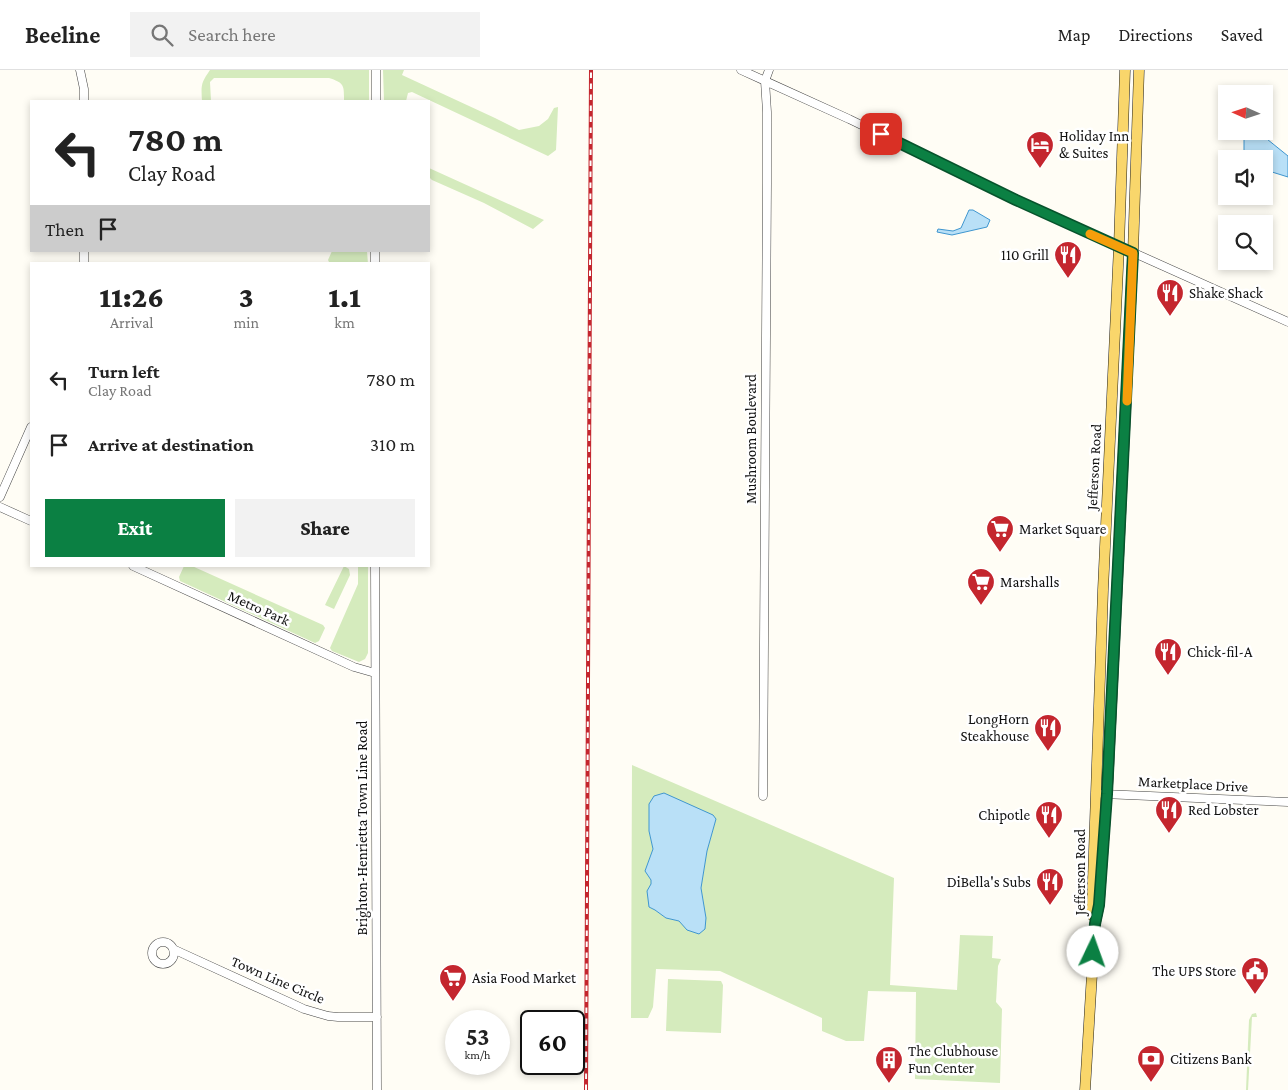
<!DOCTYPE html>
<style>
:root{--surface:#fff;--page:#f2f2f2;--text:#222;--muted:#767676;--line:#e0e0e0;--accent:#0b8043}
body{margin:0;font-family:"Crimson Pro",serif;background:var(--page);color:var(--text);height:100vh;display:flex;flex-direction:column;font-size:19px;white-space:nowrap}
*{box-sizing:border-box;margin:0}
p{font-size:16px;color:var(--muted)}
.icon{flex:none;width:28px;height:28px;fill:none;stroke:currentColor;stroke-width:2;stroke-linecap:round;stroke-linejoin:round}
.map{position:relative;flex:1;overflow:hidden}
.details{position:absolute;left:30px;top:192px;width:400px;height:305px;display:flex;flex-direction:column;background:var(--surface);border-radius:0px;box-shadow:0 2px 8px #0003}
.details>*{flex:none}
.hud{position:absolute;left:30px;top:30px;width:400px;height:152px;border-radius:0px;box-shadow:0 2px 8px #0003;background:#fff;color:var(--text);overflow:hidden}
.needle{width:32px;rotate:273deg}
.buttons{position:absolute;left:1218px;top:15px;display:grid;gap:10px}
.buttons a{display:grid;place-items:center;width:55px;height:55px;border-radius:0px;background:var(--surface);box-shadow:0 2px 8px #0003;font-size:25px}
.speed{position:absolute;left:445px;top:940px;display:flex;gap:10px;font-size:25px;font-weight:700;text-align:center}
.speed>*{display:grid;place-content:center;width:65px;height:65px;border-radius:50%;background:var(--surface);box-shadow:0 2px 8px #0003;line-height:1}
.speed small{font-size:12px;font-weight:400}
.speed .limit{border:2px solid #111;border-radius:8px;background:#fff;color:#111}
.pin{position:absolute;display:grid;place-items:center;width:42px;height:42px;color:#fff;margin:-21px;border-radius:10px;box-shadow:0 2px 8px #0006}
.me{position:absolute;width:55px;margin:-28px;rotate:3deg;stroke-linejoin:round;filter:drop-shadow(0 0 4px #0008)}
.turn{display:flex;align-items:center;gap:18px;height:105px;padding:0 15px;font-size:22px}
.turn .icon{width:65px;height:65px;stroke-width:2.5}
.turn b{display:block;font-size:35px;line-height:42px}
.then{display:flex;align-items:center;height:48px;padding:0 15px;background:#0003;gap:10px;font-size:19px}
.eta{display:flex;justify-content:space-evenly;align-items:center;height:85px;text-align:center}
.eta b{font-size:30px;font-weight:800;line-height:35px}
.primary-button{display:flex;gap:10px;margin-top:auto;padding:10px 15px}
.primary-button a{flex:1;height:58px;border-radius:0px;background:var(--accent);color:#fff;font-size:20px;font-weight:800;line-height:58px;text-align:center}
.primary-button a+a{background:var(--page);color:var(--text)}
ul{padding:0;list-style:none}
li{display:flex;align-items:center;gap:15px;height:65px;padding:0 15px}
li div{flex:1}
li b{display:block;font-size:19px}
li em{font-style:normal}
header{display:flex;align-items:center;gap:30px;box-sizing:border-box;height:70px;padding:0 25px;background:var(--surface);border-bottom:1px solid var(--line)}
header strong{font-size:24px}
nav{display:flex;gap:28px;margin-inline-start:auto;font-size:18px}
.search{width:350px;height:45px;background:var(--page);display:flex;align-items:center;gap:12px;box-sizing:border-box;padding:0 18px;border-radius:0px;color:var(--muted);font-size:19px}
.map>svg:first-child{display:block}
.green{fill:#d5ebbd;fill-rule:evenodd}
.water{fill:#b9e0f7;stroke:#3f96cf}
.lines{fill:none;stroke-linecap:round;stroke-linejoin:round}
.minor-casing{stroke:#444;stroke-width:9}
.major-casing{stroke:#222;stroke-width:11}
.minor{stroke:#fff;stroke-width:8}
.major{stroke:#f9d66b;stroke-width:10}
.rail-casing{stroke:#c4262e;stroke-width:4}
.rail{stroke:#fff;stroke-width:2;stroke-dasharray:5.5;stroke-linecap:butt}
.route-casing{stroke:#07532c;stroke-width:12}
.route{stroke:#0b8043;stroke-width:9}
.slow{stroke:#f59e0b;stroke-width:9}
.labels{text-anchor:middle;stroke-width:5;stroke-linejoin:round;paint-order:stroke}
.poi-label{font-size:15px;fill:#111;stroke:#fff;text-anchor:start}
.street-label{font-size:15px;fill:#111;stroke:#fff}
</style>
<header>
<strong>Beeline</strong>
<div class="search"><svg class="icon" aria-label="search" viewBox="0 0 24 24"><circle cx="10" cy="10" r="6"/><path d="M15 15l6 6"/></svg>Search here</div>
<nav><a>Map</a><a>Directions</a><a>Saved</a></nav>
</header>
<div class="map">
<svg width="1288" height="1020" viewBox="0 0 1288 1020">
<rect width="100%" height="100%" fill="#fffdf5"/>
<path class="green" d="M210,0H369V31H344C344,16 345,13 329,8H214L210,12L211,31H202C201,15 201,13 210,0Z
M383,0H404L402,5L495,48L519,60L539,56L548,49L554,38L558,37L556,80L548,86L412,22L408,23L406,31H384Z
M429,98L544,150L533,159L484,133L432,110L429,107Z
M332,181H367L368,194H330L328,190Z
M184,496H192L323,555L325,558L319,571L315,573L180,511L179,507Z
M344,496L349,499L350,505L334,539L325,535Z
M358,496H368V583L365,589L359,592L332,581L330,578L358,514Z
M632,695L894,808L890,915L957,920L960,865L993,866L992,888L1001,889L998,896L996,932L1002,939L1000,1013L915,1009L916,922L868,921L864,971H846L822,961V948L720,901L656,899L653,937L648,948H631ZM716,749L707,781L701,818L706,848L679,851L666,848L655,840L649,837L651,814V810L645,801L653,779L649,761Z
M668,909L721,911L723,915L721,963L666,961Z
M1256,943L1257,947H1252L1248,1020H1246L1249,950L1252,944Z"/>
<path class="water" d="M1249,61H1257L1288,86V107L1272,102H1264V89H1244V62Z
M969,140H973L990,150L987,157L952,165L937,162L938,159L953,161L961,158Z
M664,723L713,745L716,749L707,781L701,818L706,848L705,859L699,864L687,860L679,851L666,848L655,840L649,837L647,821L651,814V810L645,801L653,779L649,761V734L654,726Z"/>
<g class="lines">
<defs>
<path id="minor" d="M80,0L84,19V31
M741,0L849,49L1016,130L1288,252
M376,31V0
M84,181V194
M375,181V194
M0,427L31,357
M0,437L31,451
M133,496L354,597L375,603
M375,496L377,1020
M1103,724L1288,732
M763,726L767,113V42L765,11L769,0
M152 883a11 11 0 1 1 22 0a11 11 0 1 1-22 0Z
M173,879L304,939L328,946L338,947H377"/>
<path id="major" d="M1093,846L1092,839L1103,520L1119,176L1125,0
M1085,1020L1095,854L1099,835L1108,708L1133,183L1139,0"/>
</defs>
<use href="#minor" class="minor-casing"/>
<use href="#major" class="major-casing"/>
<use href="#minor" class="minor"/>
<use href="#major" class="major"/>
<defs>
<path id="rail" d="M586,1020L591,0"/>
</defs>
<use href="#rail" class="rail-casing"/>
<use href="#rail" class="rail"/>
</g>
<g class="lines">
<defs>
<path id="route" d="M881,64L1016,130L1133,183L1107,724L1099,835L1095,854L1093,882"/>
</defs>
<use href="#route" class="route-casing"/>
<use href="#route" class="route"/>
<path class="slow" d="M1090,164L1133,183L1127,331"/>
</g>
<defs>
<symbol id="hotel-pin" viewBox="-11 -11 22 30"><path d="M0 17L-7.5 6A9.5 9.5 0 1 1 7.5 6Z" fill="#c4262e" stroke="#fff"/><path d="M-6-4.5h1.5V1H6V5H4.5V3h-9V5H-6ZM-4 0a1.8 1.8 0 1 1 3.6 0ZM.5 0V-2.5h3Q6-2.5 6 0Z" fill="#fff"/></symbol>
<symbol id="restaurant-pin" viewBox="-11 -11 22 30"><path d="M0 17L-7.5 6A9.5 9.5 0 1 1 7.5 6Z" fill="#c4262e" stroke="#fff"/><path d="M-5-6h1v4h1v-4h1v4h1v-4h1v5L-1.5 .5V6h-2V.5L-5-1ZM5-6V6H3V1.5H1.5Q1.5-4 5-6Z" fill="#fff"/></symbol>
<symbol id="supermarket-pin" viewBox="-11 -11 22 30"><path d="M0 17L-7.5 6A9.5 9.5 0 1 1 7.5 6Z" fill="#c4262e" stroke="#fff"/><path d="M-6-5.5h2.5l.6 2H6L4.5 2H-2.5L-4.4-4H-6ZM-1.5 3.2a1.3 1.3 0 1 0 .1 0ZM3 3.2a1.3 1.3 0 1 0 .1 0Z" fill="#fff"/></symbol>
<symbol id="civic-pin" viewBox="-11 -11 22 30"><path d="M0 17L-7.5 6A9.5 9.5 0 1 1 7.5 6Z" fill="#c4262e" stroke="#fff"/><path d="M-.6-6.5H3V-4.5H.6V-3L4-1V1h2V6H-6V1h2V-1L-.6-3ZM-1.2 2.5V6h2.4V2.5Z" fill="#fff"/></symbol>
<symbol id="bank-pin" viewBox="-11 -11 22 30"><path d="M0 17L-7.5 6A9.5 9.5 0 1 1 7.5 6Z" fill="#c4262e" stroke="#fff"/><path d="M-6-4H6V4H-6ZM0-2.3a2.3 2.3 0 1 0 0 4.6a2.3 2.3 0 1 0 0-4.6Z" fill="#fff"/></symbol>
<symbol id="building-pin" viewBox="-11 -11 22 30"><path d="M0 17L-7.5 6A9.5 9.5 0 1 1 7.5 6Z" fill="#c4262e" stroke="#fff"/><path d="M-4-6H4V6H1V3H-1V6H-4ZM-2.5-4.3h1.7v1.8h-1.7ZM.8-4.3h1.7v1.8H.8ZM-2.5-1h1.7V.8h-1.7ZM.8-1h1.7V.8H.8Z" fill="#fff"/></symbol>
</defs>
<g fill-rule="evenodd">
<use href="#hotel-pin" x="1024" y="59" width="32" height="43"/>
<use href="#restaurant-pin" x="1052" y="169" width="32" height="43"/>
<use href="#restaurant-pin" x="1154" y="207" width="32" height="43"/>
<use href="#supermarket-pin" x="984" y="443" width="32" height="43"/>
<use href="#supermarket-pin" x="965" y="496" width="32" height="43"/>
<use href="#restaurant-pin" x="1152" y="566" width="32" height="43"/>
<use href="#restaurant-pin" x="1032" y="642" width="32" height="43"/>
<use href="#restaurant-pin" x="1153" y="724" width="32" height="43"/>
<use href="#restaurant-pin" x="1033" y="729" width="32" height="43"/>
<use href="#restaurant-pin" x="1034" y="796" width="32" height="43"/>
<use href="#civic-pin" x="1239" y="885" width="32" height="43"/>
<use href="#supermarket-pin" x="437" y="892" width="32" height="43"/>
<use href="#bank-pin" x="1135" y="973" width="32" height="43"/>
<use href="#building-pin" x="873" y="974" width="32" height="43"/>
</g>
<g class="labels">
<g class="poi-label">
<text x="1059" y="71">Holiday Inn<tspan x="1059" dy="17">&amp; Suites</tspan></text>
<text x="1049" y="190" text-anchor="end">110 Grill</text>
<text x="1189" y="228">Shake Shack</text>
<text x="1019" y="464">Market Square</text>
<text x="1000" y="517">Marshalls</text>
<text x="1187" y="587">Chick-fil-A</text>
<text x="1029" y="654" text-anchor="end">LongHorn<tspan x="1029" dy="17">Steakhouse</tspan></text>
<text x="1188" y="745">Red Lobster</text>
<text x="1030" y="750" text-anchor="end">Chipotle</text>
<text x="1031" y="817" text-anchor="end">DiBella's Subs</text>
<text x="1236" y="906" text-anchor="end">The UPS Store</text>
<text x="472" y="913">Asia Food Market</text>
<text x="908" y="986">The Clubhouse<tspan x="908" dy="17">Fun Center</tspan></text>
<text x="1170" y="994">Citizens Bank</text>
</g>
<g class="street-label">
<text transform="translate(751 369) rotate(-90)" y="5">Mushroom Boulevard</text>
<text transform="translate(1094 397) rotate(-87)" y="5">Jefferson Road</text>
<text transform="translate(259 538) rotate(24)" y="5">Metro Park</text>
<text transform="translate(1193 714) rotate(3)" y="5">Marketplace Drive</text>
<text transform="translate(362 758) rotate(-90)" y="5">Brighton-Henrietta Town Line Road</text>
<text transform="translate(1080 802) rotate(-90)" y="5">Jefferson Road</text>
<text transform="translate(278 910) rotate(23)" y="5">Town Line Circle</text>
</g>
</g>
</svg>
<div class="buttons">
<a><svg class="needle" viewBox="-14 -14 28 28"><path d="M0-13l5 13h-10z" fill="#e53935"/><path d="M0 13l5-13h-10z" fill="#767676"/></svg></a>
<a><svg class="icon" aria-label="sound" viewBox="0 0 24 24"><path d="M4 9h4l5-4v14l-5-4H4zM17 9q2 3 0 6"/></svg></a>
<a><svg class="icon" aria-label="search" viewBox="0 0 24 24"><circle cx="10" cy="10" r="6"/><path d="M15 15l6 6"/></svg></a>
</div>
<div class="speed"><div>53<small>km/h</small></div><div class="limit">60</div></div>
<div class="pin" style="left:881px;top:64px;background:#d93025"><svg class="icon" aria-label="arrive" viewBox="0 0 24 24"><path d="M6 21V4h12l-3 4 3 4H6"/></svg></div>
<svg class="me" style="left:1093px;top:882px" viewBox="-20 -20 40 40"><circle r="19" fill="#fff"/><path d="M0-13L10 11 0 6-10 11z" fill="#0b8043"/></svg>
<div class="hud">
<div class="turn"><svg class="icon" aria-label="left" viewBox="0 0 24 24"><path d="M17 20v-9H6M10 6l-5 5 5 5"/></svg><div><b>780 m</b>Clay Road</div></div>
<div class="then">Then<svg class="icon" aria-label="arrive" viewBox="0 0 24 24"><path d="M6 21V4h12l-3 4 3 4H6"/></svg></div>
</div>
<section class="details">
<div class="eta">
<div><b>11:26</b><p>Arrival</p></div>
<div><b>3</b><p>min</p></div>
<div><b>1.1</b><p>km</p></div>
</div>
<ul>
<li><svg class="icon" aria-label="left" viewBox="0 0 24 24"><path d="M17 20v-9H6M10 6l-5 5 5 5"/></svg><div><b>Turn left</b><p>Clay Road</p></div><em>780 m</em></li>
<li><svg class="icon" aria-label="arrive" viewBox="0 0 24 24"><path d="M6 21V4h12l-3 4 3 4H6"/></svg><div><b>Arrive at destination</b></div><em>310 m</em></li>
</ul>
<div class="primary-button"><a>Exit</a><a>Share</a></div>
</section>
</div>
